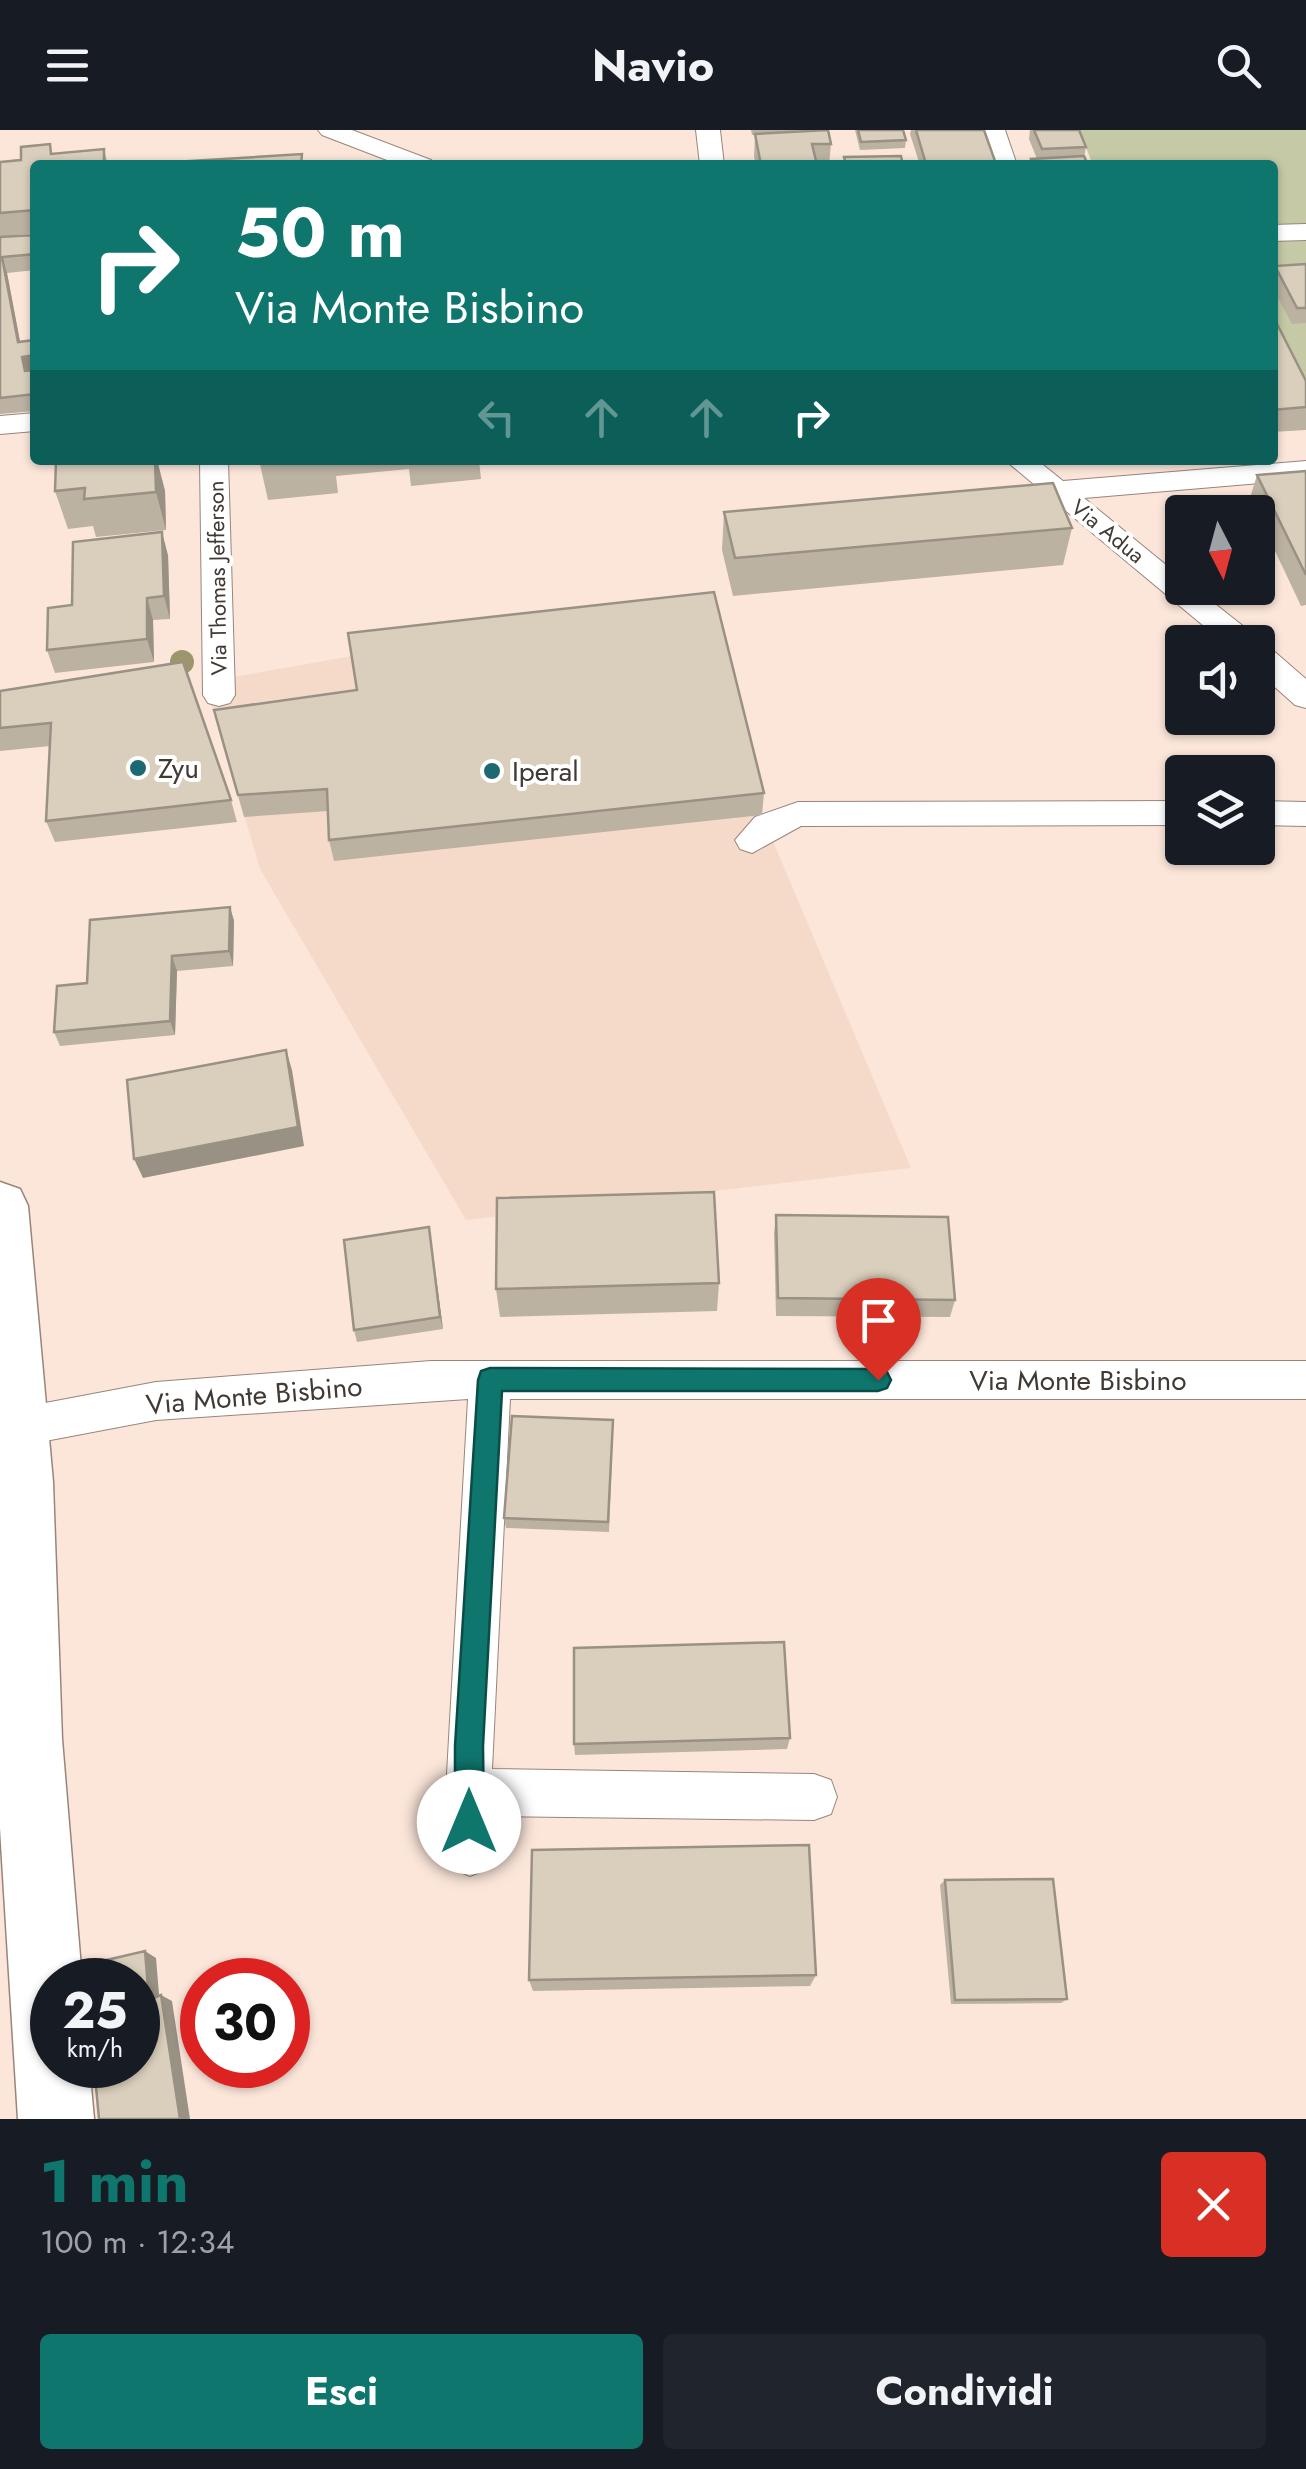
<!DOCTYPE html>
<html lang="it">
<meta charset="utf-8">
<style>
:root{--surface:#171b24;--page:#20242c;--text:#f1f3f6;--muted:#9ea1a6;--accent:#0f766e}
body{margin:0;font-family:Jost,sans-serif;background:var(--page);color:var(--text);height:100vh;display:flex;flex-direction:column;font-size:38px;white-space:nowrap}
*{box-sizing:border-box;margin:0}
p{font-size:32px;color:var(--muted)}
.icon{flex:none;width:55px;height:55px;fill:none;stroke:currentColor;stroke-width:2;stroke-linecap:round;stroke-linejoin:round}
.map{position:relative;height:1989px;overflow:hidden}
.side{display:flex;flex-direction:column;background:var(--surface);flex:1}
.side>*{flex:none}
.guide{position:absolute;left:30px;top:30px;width:1248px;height:305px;border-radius:10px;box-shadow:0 2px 8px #0004;background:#0f766e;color:#fff;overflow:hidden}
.needle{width:65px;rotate:174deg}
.buttons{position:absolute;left:1165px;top:365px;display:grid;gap:20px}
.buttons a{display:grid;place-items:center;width:110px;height:110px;border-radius:10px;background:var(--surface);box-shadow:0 2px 8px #0004;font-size:50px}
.speed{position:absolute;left:30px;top:1828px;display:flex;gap:20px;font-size:50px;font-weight:700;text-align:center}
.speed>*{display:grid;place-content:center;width:130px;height:130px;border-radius:50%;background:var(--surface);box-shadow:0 2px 8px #0004;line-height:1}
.speed small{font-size:25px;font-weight:400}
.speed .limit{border:15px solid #d22;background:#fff;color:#111}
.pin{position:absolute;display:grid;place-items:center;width:85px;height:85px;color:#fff;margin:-102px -42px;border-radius:50% 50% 50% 0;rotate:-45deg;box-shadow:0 0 10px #0007}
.pin .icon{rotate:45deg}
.me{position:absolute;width:110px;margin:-55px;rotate:0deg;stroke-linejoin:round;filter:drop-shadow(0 0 8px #0008)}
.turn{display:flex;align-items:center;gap:35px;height:210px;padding:0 40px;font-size:45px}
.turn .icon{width:130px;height:130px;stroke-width:2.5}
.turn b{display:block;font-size:70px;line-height:85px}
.lanes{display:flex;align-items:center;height:95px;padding:0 40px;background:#0003;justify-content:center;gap:50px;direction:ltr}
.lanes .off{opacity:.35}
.round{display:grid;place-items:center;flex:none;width:105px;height:105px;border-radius:10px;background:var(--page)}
.overview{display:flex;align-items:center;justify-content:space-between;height:170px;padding:0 40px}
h1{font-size:60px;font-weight:700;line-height:75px;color:var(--accent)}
.button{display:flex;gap:20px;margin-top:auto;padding:20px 40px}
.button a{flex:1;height:115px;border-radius:10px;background:var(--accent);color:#fff;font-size:40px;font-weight:700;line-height:115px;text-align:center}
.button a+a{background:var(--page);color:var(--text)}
header{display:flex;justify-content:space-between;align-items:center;height:130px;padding:0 40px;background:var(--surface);font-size:45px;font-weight:700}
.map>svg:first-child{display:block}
.built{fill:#f6dac9}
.green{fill:#c5c9a6}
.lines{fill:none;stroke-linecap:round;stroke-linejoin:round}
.minor-casing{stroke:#98857a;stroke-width:2}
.secondary-casing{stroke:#98857a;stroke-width:3}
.minor{fill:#fff;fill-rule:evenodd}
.secondary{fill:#fff;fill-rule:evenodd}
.tree{fill:#9d966c}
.wall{fill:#bbb2a2}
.shaded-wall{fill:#999184}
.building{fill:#dacfbc;stroke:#999184;stroke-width:2.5}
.route{fill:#0f766e;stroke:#0a4d48;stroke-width:2.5}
.poi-dot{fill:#1c696f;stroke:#fff;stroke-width:4}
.labels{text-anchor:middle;stroke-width:8;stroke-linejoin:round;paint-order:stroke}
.far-street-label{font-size:22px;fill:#413934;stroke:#fff}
.poi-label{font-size:28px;fill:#413934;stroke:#fff;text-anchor:start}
.street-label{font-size:28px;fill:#413934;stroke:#fff}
</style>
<header><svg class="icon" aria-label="menu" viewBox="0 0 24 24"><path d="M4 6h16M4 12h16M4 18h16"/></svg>Navio<svg class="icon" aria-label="search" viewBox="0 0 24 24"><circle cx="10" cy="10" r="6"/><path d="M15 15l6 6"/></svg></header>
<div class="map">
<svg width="1306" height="1989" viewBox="0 0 1306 1989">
<rect width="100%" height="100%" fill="#fce6da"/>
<path class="built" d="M352,526L762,685L911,1038L466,1090L260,739L205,552Z"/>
<path class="green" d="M1079,0H1306V280L1273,216L1272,35H1093Z"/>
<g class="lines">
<defs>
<path id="minor" d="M318,0H352L431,30L434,35H400L322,5Z
M696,0H720L724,35H700Z
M981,0H1005L1017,35H993Z
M1306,94V110L1272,111V95Z
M35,283V301L0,304V286Z
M200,330H228L235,565L230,573L219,576L208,573L203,565Z
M1005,330H1037L1063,351L1306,331V349L1084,368L1182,448V458H1195L1253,504L1257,512H1223Z
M1258,514L1269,517L1306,549V578L1295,575L1258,542Z
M1182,671V695L801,696L752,723L740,719L735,710L755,687L798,672Z
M1258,671L1306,672V696L1258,695Z
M431,1231H1306V1269H510L492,1639L814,1644L831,1650L837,1667L831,1684L814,1690L493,1686L494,1722L487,1739L470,1746L453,1739L446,1722V1662L468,1269L156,1290L19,1316L0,1309V1235L15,1241L24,1277L156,1252Z"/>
<path id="secondary" d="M0,1052L20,1059L28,1076L53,1352L62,1609L82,1850H52V1935H89L94,1989H18L0,1698Z"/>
</defs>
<use href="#minor" class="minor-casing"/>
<use href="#secondary" class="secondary-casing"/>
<use href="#minor" class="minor"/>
<use href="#secondary" class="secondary"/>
</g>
<circle class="tree" cx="182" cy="532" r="12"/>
<path class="wall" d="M751,0H803V2L831,14L829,35H756L754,27L755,5H752Z
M855,0H903L906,10L905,18L860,20Z
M911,0H984L995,31L994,35H920L910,4Z
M1030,0H1079L1086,17L1084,27L1088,35H1030L1031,29H1037L1029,9Z
M104,19L108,35H35V103L0,107V32L53,24Z
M35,105V140L7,143L20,212L35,210V281L0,284V107Z
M1306,134V193L1292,194L1272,157V144L1275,136Z
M1272,184L1306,251V300L1272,302Z
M56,330H157L165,361L166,400L96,407L93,396L68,399L55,361Z
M259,330H479L481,349L411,356L409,339L336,346L338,363L268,370Z
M1306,341V475L1301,476L1250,368L1257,345Z
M724,382L1072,398L1063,435L733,466L722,420Z
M168,425L170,489L153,490L154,532L55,543L47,520L72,475Z
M0,561L231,670L237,692L55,712L46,691L50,616L0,621Z
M214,580L764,663L762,685L334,731L329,710L328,681L244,687Z
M230,777L234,791L233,836L177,841L175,905L60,916L54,902L87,853Z
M776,1085L955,1170L950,1187L776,1186L774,1103Z
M429,1097L443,1199L357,1212L354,1200Z
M719,1153L717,1181L500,1187L496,1159Z
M613,1301L609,1402L506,1398L504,1388Z
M790,1608L787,1619L575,1625L574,1614Z
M945,1750L1067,1869L1061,1873L951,1874L940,1755Z
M816,1845L810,1856L533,1861L529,1850Z"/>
<path class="shaded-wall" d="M2,127L7,143L23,227L35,225V242L31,257L18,212Z
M155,330H157L165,361L166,400L156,362Z
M162,402L168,425L170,489L164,466Z
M147,468L153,490L154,532L147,509Z
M230,777L234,791L233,836L229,821Z
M172,826L177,841L175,905L170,891Z
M286,920L292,940L304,1016L143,1048L134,1029Z
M429,1097L431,1110L443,1199L440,1187Z
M145,1821L156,1828L160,1876L149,1870Z
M161,1865L172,1871L190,1989H180Z"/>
<path class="building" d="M828,0L831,14H812L817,35H761L755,4Z
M858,0H903L906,10L861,12Z
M916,0H984L995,31L926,34Z
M1034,0H1079L1086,17L1042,19Z
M50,14L51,24L104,19V35H35V80L0,83V32L21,30V17Z
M302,24L301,35H159V33Z
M901,26L903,35H846L844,27Z
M1084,26L1088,35H1033L1031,29Z
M482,33V35H404Z
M35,105V124L2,127L18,212L35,210V225L22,227L25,241L35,240V264L0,268V107Z
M1306,134V178H1297L1275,136Z
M1272,184L1306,251V277L1272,280Z
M56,330H155L156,362L84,369L85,358L55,361Z
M259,330H285L260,333Z
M1306,341V445L1257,345Z
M1053,353L1072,398L735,428L724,382Z
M162,402L164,466L147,468V509L47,520L48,478L72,475L73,412Z
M714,462L764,663L329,710L327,659L238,665L214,580L357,560L348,503Z
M183,532L231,670L46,691L51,593L0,598V561Z
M230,777L229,821L172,826L170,891L54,902L57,856L87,853L90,790Z
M286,920L298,997L134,1029L127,950Z
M714,1062L719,1153L496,1159L497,1068Z
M776,1085L948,1087L955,1170L778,1168Z
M429,1097L440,1187L354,1200L344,1110Z
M512,1286L613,1290L608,1392L504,1388Z
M784,1512L790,1608L574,1614V1518Z
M809,1715L816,1845L529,1850L532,1720Z
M1053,1749L1067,1869L955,1870L945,1750Z
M145,1821L149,1870L161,1865L180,1989H99L94,1935H138V1850H86L85,1835Z"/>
<path class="route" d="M490,1238L878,1239L887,1242L891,1250L887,1258L878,1261H502L483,1616L484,1692L479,1702L469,1707L459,1702L455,1692V1616L478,1250L481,1241Z"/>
<g class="poi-dot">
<circle cx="138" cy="638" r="10"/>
<circle cx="492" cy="641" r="10"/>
</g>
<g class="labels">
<g class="far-street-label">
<text transform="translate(1108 401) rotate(39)" y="8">Via Adua</text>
<text transform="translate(217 448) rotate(-91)" y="8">Via Thomas Jefferson</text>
</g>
<g class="poi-label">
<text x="158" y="648">Zyu</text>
<text x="512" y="651">Iperal</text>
</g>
<g class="street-label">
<text x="1078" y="1260">Via Monte Bisbino</text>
<text transform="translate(254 1265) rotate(-5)" y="10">Via Monte Bisbino</text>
</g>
</g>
</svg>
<div class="buttons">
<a><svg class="needle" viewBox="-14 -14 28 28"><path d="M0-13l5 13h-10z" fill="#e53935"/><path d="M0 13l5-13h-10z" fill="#9ea1a6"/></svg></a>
<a><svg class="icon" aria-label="sound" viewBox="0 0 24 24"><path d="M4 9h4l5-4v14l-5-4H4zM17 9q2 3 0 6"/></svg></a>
<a><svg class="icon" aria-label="layers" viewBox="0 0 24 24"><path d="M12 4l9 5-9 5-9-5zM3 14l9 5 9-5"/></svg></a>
</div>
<div class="speed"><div>25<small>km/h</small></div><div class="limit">30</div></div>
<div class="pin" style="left:878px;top:1250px;background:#d93025"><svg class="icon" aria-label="arrive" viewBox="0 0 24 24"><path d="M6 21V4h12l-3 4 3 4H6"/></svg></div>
<svg class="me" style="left:469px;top:1692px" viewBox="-20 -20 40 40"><circle r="19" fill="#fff"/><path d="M0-13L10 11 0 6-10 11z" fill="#0f766e"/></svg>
<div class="guide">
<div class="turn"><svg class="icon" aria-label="right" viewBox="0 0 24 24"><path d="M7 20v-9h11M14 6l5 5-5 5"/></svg><div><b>50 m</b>Via Monte Bisbino</div></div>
<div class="lanes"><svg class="icon off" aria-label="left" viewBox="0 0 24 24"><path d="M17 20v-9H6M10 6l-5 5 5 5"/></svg><svg class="icon off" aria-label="ahead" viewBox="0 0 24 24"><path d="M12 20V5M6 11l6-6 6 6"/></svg><svg class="icon off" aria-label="ahead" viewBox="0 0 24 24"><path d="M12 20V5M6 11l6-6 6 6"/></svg><svg class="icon" aria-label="right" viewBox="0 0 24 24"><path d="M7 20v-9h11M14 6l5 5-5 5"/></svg></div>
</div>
</div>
<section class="side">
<div class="overview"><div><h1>1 min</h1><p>100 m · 12:34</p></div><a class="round" style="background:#d93025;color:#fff"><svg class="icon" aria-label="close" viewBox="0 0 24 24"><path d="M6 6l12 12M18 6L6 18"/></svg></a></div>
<div class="button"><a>Esci</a><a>Condividi</a></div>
</section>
